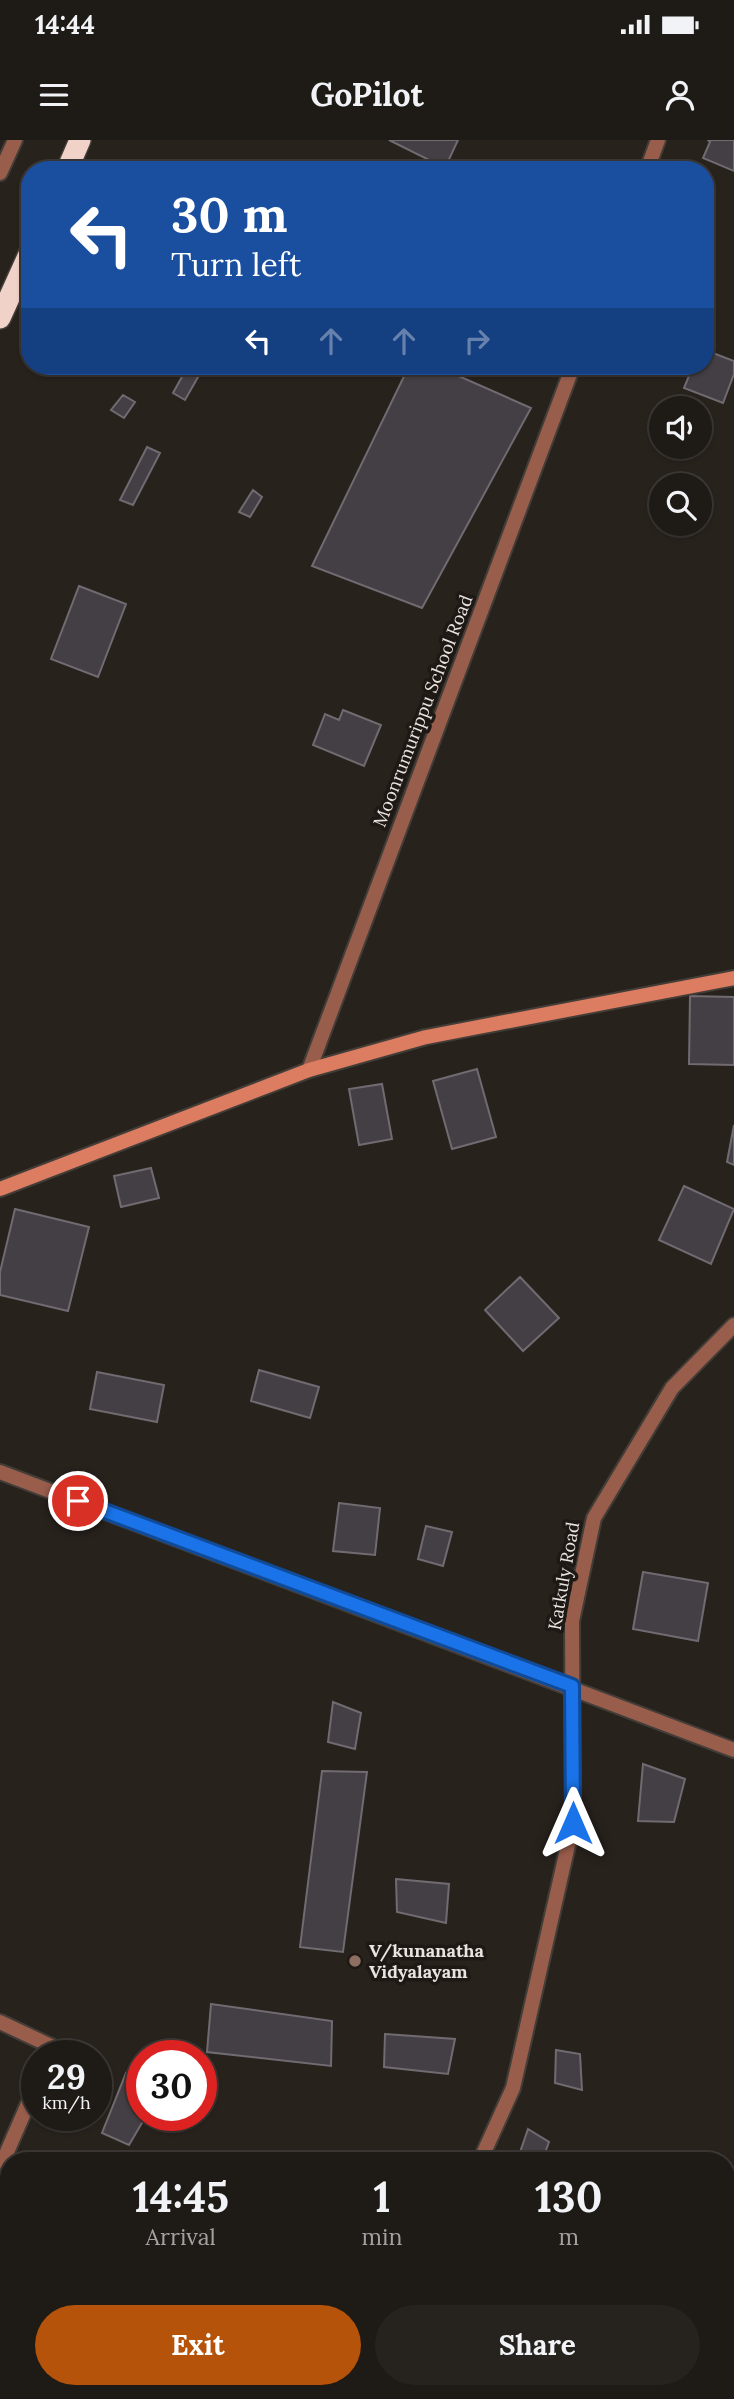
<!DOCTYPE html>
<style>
:root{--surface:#1e1a16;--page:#26231f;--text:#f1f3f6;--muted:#a1a1a1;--line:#3c3835;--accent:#b45309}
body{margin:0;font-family:Lora,serif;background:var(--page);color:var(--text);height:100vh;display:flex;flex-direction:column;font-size:26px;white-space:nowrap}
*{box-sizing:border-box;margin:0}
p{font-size:23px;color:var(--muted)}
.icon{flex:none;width:38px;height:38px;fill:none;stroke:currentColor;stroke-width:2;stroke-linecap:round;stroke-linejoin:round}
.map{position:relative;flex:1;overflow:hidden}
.side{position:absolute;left:0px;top:2012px;width:735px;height:247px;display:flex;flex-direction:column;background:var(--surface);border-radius:28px 28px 0 0;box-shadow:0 2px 5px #0004,0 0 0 2px var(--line)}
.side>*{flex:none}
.guide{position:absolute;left:21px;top:21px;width:693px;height:214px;border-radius:28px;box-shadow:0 2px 5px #0004,0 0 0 2px var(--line);background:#1a4fa0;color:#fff;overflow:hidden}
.controls{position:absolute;left:649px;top:256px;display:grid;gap:14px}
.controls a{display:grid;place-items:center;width:63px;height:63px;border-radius:50%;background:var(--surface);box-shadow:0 2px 5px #0004,0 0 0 2px var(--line);font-size:35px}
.speed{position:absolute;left:21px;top:1900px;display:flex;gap:14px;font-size:35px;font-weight:700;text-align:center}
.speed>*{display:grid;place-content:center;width:91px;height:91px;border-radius:50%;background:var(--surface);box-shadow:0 2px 5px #0004,0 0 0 2px var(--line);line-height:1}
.speed small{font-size:18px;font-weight:400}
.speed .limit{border:10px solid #d22;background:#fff;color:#111}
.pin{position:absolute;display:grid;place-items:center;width:60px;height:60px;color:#fff;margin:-30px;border:4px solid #fff;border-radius:50%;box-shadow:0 2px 7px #0007}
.me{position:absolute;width:77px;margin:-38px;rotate:0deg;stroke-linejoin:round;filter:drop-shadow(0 0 5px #0008)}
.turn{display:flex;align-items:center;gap:24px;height:147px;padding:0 35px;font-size:32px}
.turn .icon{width:91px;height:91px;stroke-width:2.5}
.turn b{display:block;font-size:49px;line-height:60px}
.lanes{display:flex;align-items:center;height:66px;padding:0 35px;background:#0003;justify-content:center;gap:35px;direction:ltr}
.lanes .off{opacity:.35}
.eta{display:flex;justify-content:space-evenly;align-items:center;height:119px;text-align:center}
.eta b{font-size:42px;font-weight:700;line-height:49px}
.primary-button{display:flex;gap:14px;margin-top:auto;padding:14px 35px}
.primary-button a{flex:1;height:80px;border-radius:42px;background:var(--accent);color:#fff;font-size:28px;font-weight:700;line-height:80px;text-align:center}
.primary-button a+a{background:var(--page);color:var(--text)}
.status{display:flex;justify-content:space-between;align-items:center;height:49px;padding:0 35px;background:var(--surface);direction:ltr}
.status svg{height:19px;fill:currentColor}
header{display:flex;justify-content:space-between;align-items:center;height:91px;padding:0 35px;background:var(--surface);font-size:32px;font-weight:700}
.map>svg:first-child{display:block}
.building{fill:#443f45;stroke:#716a71;stroke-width:2}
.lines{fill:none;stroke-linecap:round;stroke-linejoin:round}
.lane-casing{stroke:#433d38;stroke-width:18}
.street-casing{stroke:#433d38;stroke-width:18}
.secondary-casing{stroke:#433d38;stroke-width:18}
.highway-casing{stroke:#433d38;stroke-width:24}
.lane{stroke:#995d4c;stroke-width:14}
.street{stroke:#995d4c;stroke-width:14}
.secondary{stroke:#dc7c60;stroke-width:14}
.highway{stroke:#f1d2c9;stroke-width:21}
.rail-casing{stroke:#89837f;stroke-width:8}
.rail{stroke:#1e1914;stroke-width:5;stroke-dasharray:16;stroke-linecap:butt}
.route-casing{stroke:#114b97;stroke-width:18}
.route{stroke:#1a73e8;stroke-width:12}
.education-dot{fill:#8d6e63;stroke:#1e1914;stroke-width:2.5}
.labels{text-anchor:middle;stroke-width:7;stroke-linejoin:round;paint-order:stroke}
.street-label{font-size:18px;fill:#e9e4e1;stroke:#1e1914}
.poi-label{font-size:18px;font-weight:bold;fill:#e9e4e1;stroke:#1e1914;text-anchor:start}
</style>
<div class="status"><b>14:44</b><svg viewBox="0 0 49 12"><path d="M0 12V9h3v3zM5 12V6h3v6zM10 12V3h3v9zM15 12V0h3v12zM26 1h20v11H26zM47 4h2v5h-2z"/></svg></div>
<header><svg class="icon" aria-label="menu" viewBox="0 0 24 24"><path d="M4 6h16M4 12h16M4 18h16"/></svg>GoPilot<svg class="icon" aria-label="person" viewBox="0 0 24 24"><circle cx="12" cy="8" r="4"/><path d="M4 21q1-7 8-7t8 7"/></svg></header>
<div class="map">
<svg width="734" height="2259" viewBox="0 0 734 2259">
<rect width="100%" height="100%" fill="#28221d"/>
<path class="building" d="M389,0H458L445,28Z
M708,0H734V31L703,18L710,2Z
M705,210L734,221V234L723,263L684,248L693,226H705Z
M188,226L202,230L185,260L173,253Z
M409,226H436L531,268L422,468L312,426Z
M123,255L135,262L124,278L111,270Z
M147,307L160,313L133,365L120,360Z
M253,350L262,357L250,377L239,372Z
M79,446L126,464L98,537L51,519Z
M343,570L381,585L364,626L313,605L325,574L339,580Z
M690,856L734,857V925L689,924Z
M477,929L496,997L452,1009L433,941Z
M382,944L392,999L359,1005L349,949Z
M734,985V1025L727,1022Z
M151,1028L159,1058L121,1067L114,1036Z
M684,1046L734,1069L711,1124L659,1100Z
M15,1069L89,1087L68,1171L0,1155V1132Z
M520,1137L559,1178L523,1211L485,1170Z
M259,1230L319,1247L310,1278L251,1261Z
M97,1232L164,1245L157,1282L90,1269Z
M339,1363L380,1368L375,1415L333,1411Z
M426,1386L452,1392L443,1426L418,1419Z
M643,1432L708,1443L698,1501L633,1489Z
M333,1562L361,1573L355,1609L328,1602Z
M643,1624L685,1639L674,1682L638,1681Z
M322,1631L367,1632L343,1812L300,1807Z
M396,1739L449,1744L446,1783L397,1772Z
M211,1864L332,1881L331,1926L207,1912Z
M385,1894L455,1899L448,1934L384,1927Z
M556,1910L580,1914L582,1950L555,1943Z
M126,1933L142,1942V1976H146L129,2005L102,1993Z
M528,1989L549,2002L542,2021H517Z
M563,2250H610L614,2252L612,2259H560Z"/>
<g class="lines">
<defs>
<path id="lane" d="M0,33L15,0"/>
<path id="street" d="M647,30L658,0
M309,930L573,226
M0,1332L734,1610
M0,1882L53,1907L48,1916
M480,2021L513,1948L573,1683L572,1481L594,1378L672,1248L734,1185
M0,2028L37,1943
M0,2216L9,2222
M53,2250L67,2259
M371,2259L375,2250"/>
<path id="secondary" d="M0,1049L309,930L426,897L734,838"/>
<path id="highway" d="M67,30L80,0
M0,178L30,112"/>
</defs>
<use href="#lane" class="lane-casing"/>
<use href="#street" class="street-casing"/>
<use href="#secondary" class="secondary-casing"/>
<use href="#highway" class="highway-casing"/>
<use href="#lane" class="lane"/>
<use href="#street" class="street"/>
<use href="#secondary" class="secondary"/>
<use href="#highway" class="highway"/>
<defs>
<path id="rail" d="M726,2175L734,2157
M690,2259L693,2250"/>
</defs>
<use href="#rail" class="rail-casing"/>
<use href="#rail" class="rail"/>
</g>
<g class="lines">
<defs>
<path id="route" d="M78,1361L572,1546L573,1683"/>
</defs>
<use href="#route" class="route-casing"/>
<use href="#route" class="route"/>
</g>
<circle class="education-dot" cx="355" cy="1821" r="7"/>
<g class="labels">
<g class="street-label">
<text transform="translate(423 571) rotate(-69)" y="6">Moonrumurippu School Road</text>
<text transform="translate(564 1436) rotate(-80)" y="6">Katkuly Road</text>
</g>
<g class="poi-label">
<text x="369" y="1817">V/kunanatha<tspan x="369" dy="21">Vidyalayam</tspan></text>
</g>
</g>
</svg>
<div class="controls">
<a><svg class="icon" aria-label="sound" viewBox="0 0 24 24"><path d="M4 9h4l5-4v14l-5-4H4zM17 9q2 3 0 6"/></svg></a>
<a><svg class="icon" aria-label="search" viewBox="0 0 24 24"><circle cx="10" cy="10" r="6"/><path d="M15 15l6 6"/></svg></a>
</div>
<div class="speed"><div>29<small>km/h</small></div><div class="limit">30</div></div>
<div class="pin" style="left:78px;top:1361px;background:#d93025"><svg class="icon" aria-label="arrive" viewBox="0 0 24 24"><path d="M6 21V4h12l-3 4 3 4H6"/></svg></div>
<svg class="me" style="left:573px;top:1683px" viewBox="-20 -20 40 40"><path d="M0-17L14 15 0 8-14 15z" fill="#1a73e8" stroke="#fff" stroke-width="4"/></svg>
<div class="guide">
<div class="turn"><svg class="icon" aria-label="left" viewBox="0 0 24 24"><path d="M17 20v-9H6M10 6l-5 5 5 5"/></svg><div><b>30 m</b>Turn left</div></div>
<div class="lanes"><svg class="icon" aria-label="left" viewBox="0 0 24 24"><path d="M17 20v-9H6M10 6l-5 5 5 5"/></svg><svg class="icon off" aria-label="ahead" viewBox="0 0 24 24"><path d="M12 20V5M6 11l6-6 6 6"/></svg><svg class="icon off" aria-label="ahead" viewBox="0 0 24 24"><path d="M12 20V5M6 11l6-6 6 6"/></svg><svg class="icon off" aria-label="right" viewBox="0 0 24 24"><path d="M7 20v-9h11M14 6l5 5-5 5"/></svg></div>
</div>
<section class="side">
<div class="eta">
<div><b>14:45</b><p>Arrival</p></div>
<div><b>1</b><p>min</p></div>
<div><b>130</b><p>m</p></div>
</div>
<div class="primary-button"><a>Exit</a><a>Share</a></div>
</section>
</div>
